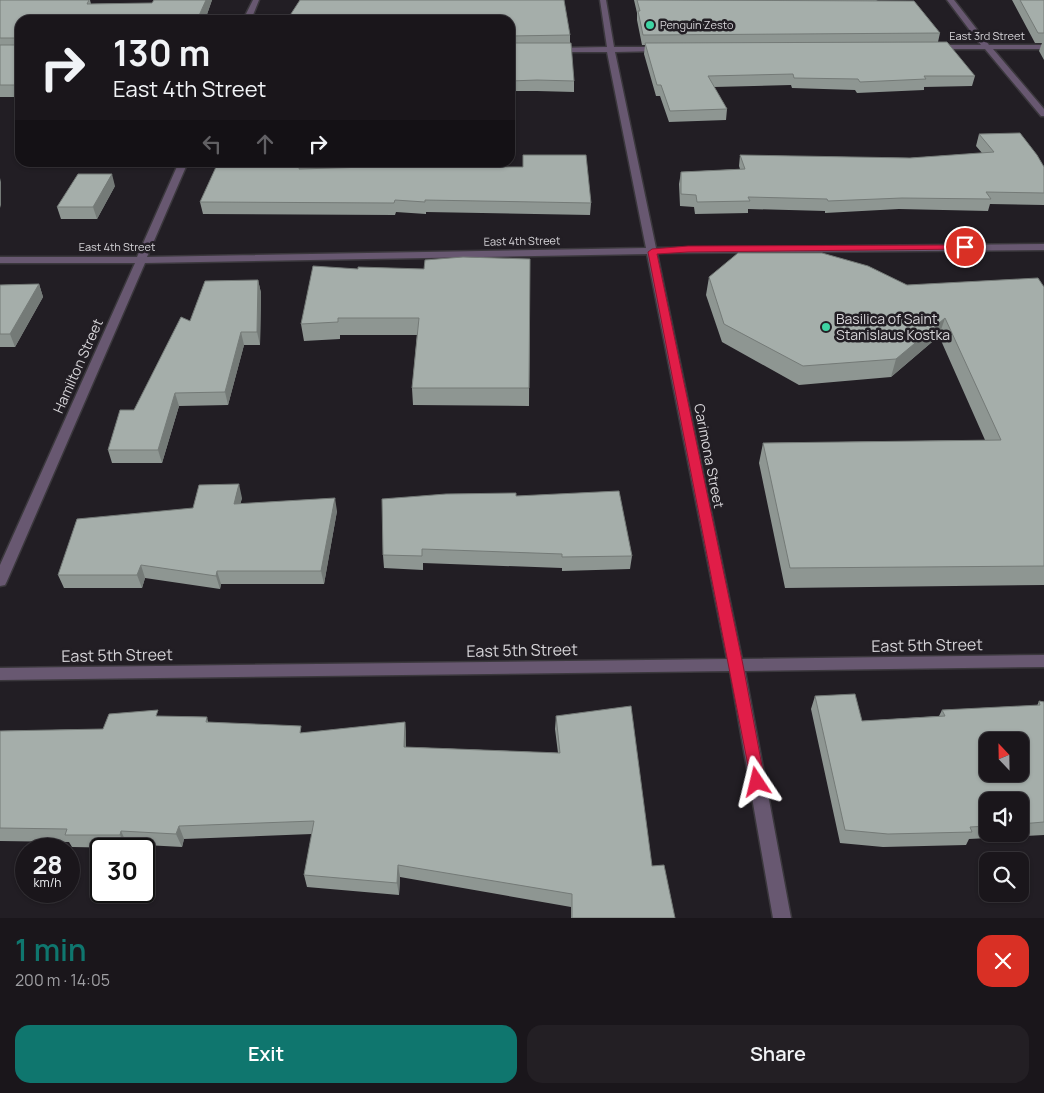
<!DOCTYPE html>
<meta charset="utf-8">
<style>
:root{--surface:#1a161b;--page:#231f24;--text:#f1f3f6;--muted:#9f9fa3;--line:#38353a;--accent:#0f766e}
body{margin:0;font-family:Manrope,sans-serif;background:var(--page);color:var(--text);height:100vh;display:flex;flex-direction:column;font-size:19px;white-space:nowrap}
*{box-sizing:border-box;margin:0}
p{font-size:16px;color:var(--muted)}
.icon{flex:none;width:28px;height:28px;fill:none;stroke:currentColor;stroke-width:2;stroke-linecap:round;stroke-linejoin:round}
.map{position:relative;height:918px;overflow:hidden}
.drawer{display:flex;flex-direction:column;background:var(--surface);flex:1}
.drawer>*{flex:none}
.top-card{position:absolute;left:15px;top:15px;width:500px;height:152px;border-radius:15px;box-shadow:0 1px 4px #0004,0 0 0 1px var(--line);background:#1a161b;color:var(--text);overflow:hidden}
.needle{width:32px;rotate:338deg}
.controls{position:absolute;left:979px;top:732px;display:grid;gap:10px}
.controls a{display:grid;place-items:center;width:50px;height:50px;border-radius:10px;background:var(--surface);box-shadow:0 1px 4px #0004,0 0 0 1px var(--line);font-size:25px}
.speed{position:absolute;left:15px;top:838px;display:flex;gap:10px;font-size:25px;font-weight:700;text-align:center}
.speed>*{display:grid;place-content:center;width:65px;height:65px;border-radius:50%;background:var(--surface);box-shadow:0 1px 4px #0004,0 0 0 1px var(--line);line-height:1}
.speed small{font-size:12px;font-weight:400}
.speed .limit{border:2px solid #111;border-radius:8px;background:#fff;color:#111}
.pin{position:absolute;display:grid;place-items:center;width:42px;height:42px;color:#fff;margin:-21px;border:2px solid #fff;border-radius:50%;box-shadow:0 1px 5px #0007}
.me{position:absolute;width:55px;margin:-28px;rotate:350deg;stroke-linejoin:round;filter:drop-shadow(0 0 4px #0008)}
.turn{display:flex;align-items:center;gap:18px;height:105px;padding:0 15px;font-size:22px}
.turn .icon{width:65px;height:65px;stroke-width:2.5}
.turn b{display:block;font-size:35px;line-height:42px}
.lanes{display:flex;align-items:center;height:48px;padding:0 15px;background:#0003;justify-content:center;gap:25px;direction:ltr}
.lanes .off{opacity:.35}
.round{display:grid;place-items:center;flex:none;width:52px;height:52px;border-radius:15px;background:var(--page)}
.head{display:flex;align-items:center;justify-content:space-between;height:85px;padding:0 15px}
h1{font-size:30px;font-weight:600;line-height:38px;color:var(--accent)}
.cta{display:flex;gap:10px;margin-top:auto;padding:10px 15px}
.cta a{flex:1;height:58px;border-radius:15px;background:var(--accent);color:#fff;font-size:20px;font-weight:600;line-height:58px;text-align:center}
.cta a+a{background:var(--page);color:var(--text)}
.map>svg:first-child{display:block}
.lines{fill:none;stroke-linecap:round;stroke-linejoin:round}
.minor-casing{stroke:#3b383d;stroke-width:3}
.minor{fill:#685871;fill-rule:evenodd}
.wall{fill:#8e9692;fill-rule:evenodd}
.shaded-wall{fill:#747a77}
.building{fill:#a5aeaa;stroke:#747a77;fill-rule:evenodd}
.route{fill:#e11d48;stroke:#92132f}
.poi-dot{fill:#3ed4a3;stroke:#221e24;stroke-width:2}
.labels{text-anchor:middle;stroke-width:5;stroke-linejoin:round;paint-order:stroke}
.far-poi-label{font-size:11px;fill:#d7d5d9;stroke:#221e24;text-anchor:start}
.far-street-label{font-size:11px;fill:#d7d5d9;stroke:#221e24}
.poi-label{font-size:14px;fill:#d7d5d9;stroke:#221e24;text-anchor:start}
.street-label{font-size:14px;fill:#d7d5d9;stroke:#221e24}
.near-street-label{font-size:16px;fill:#d7d5d9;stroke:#221e24}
</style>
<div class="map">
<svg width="1044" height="918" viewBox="0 0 1044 918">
<rect width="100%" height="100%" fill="#221e24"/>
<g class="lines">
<defs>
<path id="minor" d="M253,0H259L251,20H243Z
M600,0H606L614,47H660L664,49L660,51L615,52L656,248L1044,244V250L657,253L742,659L1044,655V667L745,671L791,918H773L730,671L0,680V668L727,659L647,254L145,263L7,581L5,585L0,586V565L135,263H0V257H137L179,162H188L147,257L646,248L607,52H555L551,50L555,48L607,47Z
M947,0H954L989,45H1044V49H993L1044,109V116H1041L985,49H932V45H981Z"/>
</defs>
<use href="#minor" class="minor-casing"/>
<use href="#minor" class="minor"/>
</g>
<path class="wall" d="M0,0H90L91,4L152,3L154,0H212L205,20H20V97H0Z
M634,0H876L940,33L938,42L975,76L972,86L924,87V90L857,93L855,90L792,88L791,85L714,87L727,109L726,120L669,122L660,96H656L644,54L645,45H642L637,20V13Z
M1012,0H1044V60L1039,51L1042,43H1035Z
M510,20L570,35V43L574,81V92L537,91H510Z
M979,134L1044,167V205L990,204L988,211L899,209L825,213V211L748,209V213L695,214L694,207L680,206L679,184L681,172L740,169L739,166L740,155L910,158L982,153L976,146Z
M301,162L302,168L462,167L591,203L590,215L426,212V214L396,212L395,215L203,214L200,202Z
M115,186L97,219H61L57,207Z
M530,259L529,406L413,405L412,388L417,335H340V339L304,341L301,324L358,269H424Z
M709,277L907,285L1044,287V585L785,588L759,463L763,443L985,440L939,336L891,377L799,385L722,342L706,295Z
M258,280L261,293L260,345H244L228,405L179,406L162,463H112L108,450L134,410Z
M39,284L43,297L15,347H0V285Z
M516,496L632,556L630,569L562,571V568L423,563V570L384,568L383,555Z
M242,498L240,504L337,511L324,584H221L220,589L145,578L142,588H64L58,575L193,508Z
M815,696L862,721L939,716L942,710L1037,706L1039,701L1044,702V835L969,839L966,845L883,847L840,843L811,709ZM988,801H1020V834H988Z
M160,716L207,717L208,722L302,733L405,722L406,735V747L558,753L555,729L556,716L652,866L675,918H571V907L400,877L399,895L307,887L304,875L312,834L184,839L182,847L127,844L126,848L72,847L69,842L0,841V731L103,729Z"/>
<path class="shaded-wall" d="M206,0H212L205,20H197Z
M112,174L115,186L97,219L93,207Z
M0,178L1,182V208L0,205Z
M258,280L261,293L260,345L257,332Z
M39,284L43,297L15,347L10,334Z
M945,318L939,336L891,377L896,359Z
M241,332L244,345L228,405L225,392Z
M175,393L179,406L162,463L158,450Z
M239,484L242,498L237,517L234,504Z
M335,498L337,511L324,584L321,571Z
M141,565L145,578L142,588L137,575Z
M217,571L221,584L220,589L216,576Z
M405,722L406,735L405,760L404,747Z
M179,826L184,839L182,847L176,834Z
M121,831L127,844L126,848L120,835Z
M398,865L400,877L399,895L397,883Z"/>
<path class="building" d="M0,0H89L87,4L152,3L154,0H206L197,20H20V85H0V45H16L18,43V38H0Z
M300,0H564L570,35L510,36V20H287Z
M637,0L914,1L940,33L643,35L638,11H640Z
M1020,0H1044V33H1038Z
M947,42L975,76H924L926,79L860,82L858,79L794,78L793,74L708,76L727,109L670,111L661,85H657L645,43Z
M510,43H571L574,81L537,80L510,81Z
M1020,133L1037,155L1044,167V193L986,192L991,199L902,198L828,201L827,199L748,197L750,201L697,202L696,195L681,194V172L745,169L740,155L910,158L994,152L979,134Z
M523,155H586L591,203L425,200V202L395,200L394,203L200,202L216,167L301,162L299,169L404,166L449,162H461V167H523Z
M78,174H112L93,207H57Z
M738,253H822L868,266L907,285L1038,278L1044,287V566L790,568L763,443L1001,440L945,318L896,359L803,366L724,324L709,277Z
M463,257L530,259L529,388H412L419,318H338V322L301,324L313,266L358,269V267L424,269L425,260Z
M258,280L257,332H241L225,392L175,393L158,450H108L120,410H134L181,317L190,321L205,281Z
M39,284L10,334H0V285Z
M239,484L234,504L335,498L321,571H217L216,576L141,565L137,575H58L77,519L193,508L199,485Z
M619,491L632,556L562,557V554L422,549V556L383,555L382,499L446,494L516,493V496Z
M855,694L862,721L945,716L942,710L1040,705L1039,701L1044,702V822L1020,824V801H988V826L970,827L972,832L888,834L845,830L815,696ZM988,741H1020V774H988Z
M631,706L652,866L664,865L675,918H572V894L398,865L397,883L304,875L314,821L179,826L176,834L121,831L120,835H65L67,829L0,828V731L103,729L109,714L158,710L156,716L207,717L206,722L301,726L300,733L405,722L404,747L560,753L556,716Z"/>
<path class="route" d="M965,245L969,247L968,249L688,252L657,254L743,665L765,782L762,786L757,788L752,786L648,252L652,249L688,246Z"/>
<g class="poi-dot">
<circle cx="650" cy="25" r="5"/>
<circle cx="826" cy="327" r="5"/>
</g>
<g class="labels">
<g class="far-poi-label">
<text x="660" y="29">Penguin Zesto</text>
</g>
<g class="far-street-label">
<text x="987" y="40">East 3rd Street</text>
<text transform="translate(522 241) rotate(-1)" y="4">East 4th Street</text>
<text x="117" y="251">East 4th Street</text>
</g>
<g class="poi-label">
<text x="836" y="324">Basilica of Saint<tspan x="836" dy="16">Stanislaus Kostka</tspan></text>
</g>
<g class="street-label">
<text transform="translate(78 366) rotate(-66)" y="5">Hamilton Street</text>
<text transform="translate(709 456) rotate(79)" y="5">Carimona Street</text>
</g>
<g class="near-street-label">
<text transform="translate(927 645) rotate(-1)" y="6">East 5th Street</text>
<text transform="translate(522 650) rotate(-1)" y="6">East 5th Street</text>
<text transform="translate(117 655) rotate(-1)" y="6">East 5th Street</text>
</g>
</g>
</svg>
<div class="controls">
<a><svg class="needle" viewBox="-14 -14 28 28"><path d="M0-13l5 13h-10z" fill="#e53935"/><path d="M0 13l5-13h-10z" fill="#9f9fa3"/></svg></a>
<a><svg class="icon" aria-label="sound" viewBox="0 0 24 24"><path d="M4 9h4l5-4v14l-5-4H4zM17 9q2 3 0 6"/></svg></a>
<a><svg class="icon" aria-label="search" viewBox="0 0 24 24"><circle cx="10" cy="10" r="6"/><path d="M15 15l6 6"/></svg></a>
</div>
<div class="speed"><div>28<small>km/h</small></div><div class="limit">30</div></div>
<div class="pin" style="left:965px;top:247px;background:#d93025"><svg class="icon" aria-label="arrive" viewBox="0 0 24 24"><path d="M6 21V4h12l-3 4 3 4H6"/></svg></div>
<svg class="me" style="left:757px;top:782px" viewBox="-20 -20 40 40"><path d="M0-17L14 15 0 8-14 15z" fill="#e11d48" stroke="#fff" stroke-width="4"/></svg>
<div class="top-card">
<div class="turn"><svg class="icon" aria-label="right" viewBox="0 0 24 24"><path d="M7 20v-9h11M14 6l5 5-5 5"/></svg><div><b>130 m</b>East 4th Street</div></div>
<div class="lanes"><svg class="icon off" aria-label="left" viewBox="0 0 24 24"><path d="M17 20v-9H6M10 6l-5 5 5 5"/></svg><svg class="icon off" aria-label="ahead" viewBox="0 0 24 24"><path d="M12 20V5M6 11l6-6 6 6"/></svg><svg class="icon" aria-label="right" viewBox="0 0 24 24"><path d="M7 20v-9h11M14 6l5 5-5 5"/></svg></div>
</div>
</div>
<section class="drawer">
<div class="head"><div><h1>1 min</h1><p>200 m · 14:05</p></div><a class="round" style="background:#d93025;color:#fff"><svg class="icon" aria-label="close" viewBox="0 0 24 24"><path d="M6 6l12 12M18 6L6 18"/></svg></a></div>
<div class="cta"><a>Exit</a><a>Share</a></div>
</section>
